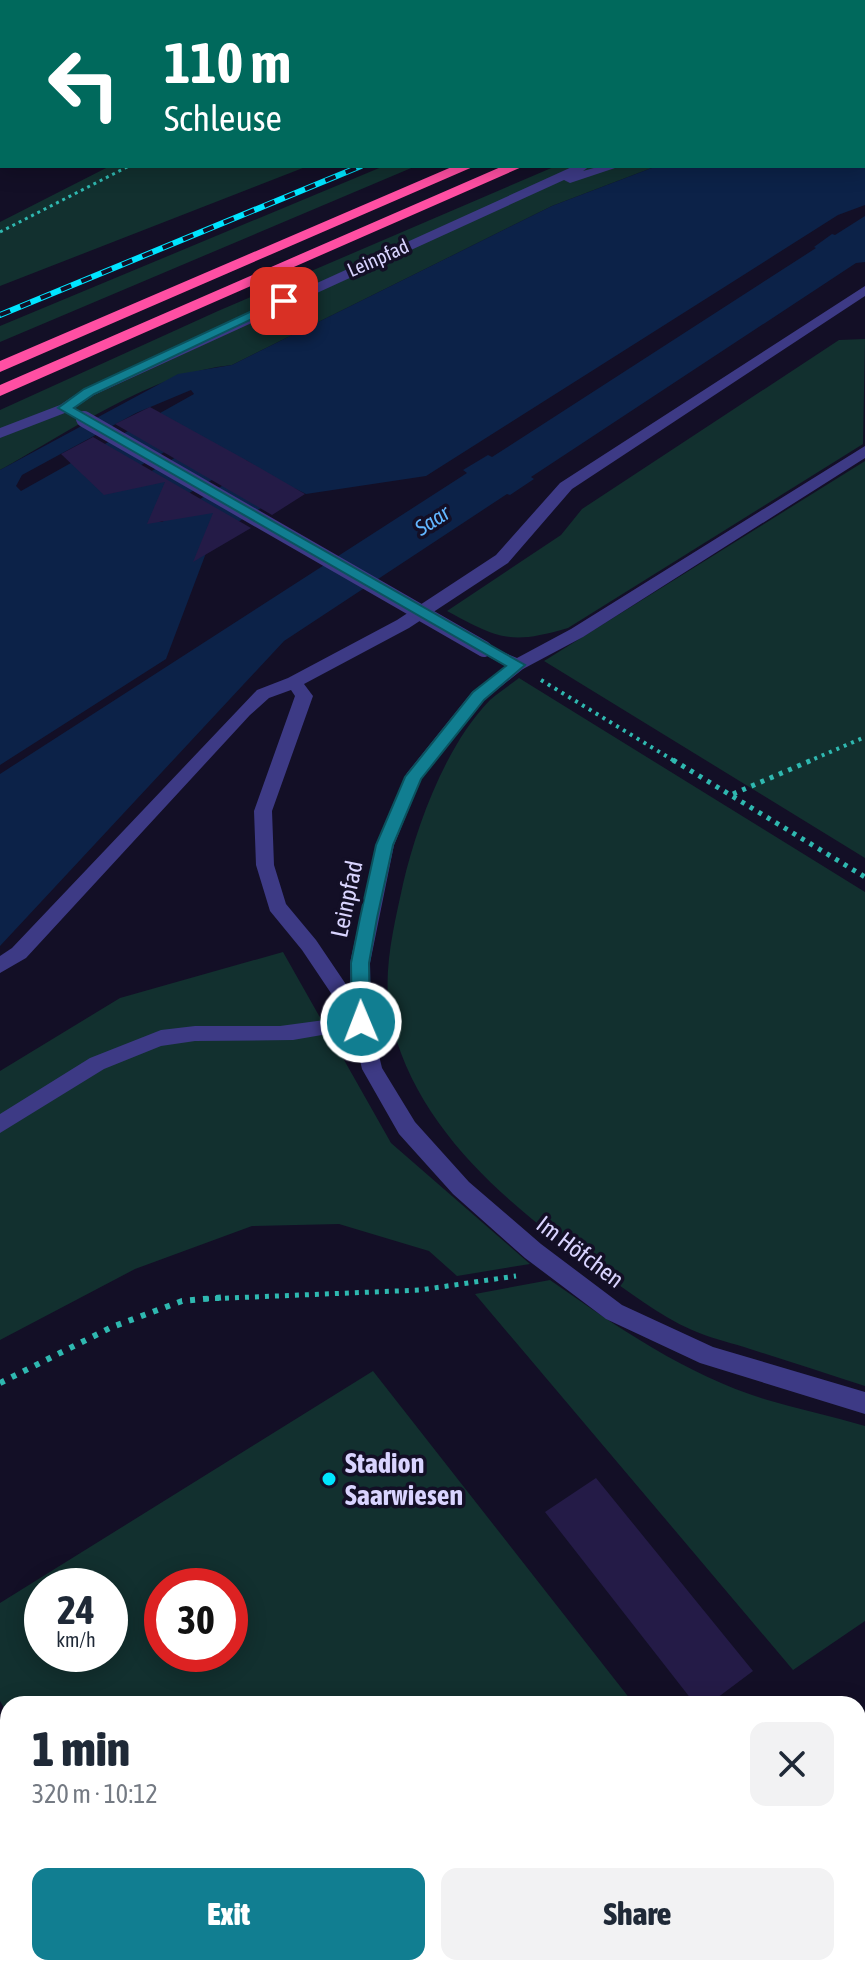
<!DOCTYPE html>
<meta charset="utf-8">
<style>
:root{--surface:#fff;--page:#f2f2f3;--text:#1f2937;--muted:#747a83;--accent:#117e91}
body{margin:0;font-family:"Asap Condensed",sans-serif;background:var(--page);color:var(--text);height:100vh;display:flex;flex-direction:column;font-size:30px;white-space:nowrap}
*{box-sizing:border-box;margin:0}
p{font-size:26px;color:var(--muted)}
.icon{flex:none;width:44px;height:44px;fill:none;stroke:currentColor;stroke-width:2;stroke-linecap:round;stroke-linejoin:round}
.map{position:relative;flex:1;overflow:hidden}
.side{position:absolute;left:0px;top:1696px;width:866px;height:280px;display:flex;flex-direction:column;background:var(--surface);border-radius:24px 24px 0 0;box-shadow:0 4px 20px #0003}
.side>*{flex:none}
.hud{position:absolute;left:0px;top:0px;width:866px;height:168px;box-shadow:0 4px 20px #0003;background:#00695c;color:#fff;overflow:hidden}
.speed{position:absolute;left:24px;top:1568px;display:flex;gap:16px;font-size:40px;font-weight:700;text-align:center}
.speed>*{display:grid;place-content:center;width:104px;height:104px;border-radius:50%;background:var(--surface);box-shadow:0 4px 20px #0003;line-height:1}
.speed small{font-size:20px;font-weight:400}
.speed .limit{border:12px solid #d22;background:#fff;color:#111}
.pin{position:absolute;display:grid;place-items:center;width:68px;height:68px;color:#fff;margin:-34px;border-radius:16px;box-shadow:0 4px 12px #0006}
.me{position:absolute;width:88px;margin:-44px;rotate:359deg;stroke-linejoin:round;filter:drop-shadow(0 0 6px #0008)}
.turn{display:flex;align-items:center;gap:28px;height:168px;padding:0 32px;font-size:36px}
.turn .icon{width:104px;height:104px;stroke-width:2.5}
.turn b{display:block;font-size:56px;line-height:68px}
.round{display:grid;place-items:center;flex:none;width:84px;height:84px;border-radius:16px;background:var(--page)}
.overview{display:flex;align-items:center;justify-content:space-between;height:136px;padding:0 32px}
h1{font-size:48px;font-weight:800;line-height:60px}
.primary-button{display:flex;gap:16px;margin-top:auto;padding:16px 32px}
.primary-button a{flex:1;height:92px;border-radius:16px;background:var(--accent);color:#fff;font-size:32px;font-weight:800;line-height:92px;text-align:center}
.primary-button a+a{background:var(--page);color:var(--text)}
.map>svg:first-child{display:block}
.green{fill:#12302f;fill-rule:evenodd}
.water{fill:#0c2248;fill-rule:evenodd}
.building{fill:#241b47}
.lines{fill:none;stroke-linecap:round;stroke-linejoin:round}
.path-far3{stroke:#2fb8b0;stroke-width:3;stroke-dasharray:3 4;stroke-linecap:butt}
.path-far2{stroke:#2fb8b0;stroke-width:4;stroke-dasharray:3 5;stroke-linecap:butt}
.path-far1{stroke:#2fb8b0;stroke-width:5;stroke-dasharray:4 6;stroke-linecap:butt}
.path{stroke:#2fb8b0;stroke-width:6;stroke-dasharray:5 8;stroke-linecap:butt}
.service{fill:#3d3a85;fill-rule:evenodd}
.minor{fill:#3d3a85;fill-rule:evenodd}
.motorway{fill:#ff4fa3;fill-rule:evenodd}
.rail-casing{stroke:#00e5ff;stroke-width:6}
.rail{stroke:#130f26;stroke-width:4;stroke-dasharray:11;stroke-linecap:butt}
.service-bridge{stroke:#3d3a85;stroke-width:16}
.route{fill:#117e91;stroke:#0b525e;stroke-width:2}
.poi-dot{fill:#00e5ff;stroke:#130f26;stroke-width:3}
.labels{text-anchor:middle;stroke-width:7;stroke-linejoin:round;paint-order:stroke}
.far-street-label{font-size:20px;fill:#d9d4ff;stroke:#130f26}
.far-water-label{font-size:22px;font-style:italic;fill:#62b6ff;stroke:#130f26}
.street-label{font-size:24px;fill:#d9d4ff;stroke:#130f26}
.near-poi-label{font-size:28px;font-weight:bold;fill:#d9d4ff;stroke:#130f26;text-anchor:start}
</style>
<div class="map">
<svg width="865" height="1976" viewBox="0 0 865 1976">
<rect width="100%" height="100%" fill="#130f26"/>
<path class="green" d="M110,166H308L0,286V222Z
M384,166H416L0,342V326Z
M556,166H657L552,206L232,365C151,373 71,431 0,470V410L218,311Z
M865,339L863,444L568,628C510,645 499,639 447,611L561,535L582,509L839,340Z
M865,461V858L544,661Z
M519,678L865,892V1386C825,1373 784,1360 744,1347C727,1342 708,1337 692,1330C658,1315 626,1290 596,1268C512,1207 421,1134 393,1028C380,980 393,931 403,884C417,824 446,745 490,700C499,692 510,685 519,678Z
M283,952L391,1143L530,1264L457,1276L429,1251L339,1224L252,1226L135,1269L0,1340V1071L120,998Z
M550,1280C617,1327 685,1374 764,1399C797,1409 832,1416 865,1426V1621L793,1670L475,1294Z
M373,1371L634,1704H8V1715L0,1701V1603ZM42,1586H110V1654H42ZM162,1586H230V1654H162Z
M153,1968H831L821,1976H158Z"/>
<path class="water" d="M865,68V205L838,215L426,476L306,494L294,488L205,542L206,553L166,659L0,765V470L178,374L232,365L552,206L657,166H864ZM191,390L194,394L21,491L16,486L22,475L136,413ZM197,434L206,440L113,493L107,484ZM246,460L255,466L162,522H151L155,513Z
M865,216V262L856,263L531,477L534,479L510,495L507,494L284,641L0,946V774L467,473L463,470L488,455L492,457L816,248L814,247L832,234L835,235Z"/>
<path class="building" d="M150,407L246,460L305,494L272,515L115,424Z
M93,437L251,528L193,562L213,513L147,524L165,482L104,495L61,454Z
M596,1478L753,1671L709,1704H695L545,1512Z"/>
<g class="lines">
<path class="path-far3" d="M676,2L681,0
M0,232L129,166"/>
<path class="path-far2" d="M541,680L676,762
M807,762L865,737"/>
<path class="path-far1" d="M673,760L865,877
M733,794L812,760
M205,1299L420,1290L516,1276"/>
<path class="path" d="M0,1383L112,1327L182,1301L226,1297"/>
<path class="service" d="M864,41H865V47H864Z
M574,166H590L583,171L601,166H621L570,183L564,180L94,395L70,411L0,438V428L60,405L84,389Z
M865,286V296L572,489L508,563L409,628L304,684L313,696L272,811L274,865L286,904L316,940L368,1017L371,1022L368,1027L293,1040L195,1041L161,1046L104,1069L0,1133V1114L90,1058L161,1030L195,1026H280L347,1017L302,950L270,911L256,865L254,811L295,696L291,690L269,698L250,715L26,958L0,973V956L12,948L257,690L288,678L397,620L496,555L560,483Z
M865,446V458L583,637L523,669H511L475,649L484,644L517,658L571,629Z"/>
<path class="minor" d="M517,659L526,665L523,669L484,700L421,779L394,845L370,963L371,1022L382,1068L415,1122L469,1182L541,1244L622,1305L713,1347L865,1392V1414L700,1363L606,1319L525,1258L453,1194L399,1134L362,1069L351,1022L350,963L376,845L407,773L472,692Z"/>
<path class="motorway" d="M454,166H475L0,372V361Z
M503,166H524L0,396V385Z"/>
<defs>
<path id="rail" d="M741,2L746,0
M760,2L765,0
M0,315L361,166"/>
</defs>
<use href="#rail" class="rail-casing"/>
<use href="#rail" class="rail"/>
<path class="service-bridge" d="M84,419L484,649"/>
</g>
<path class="route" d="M280,298L290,301L94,394L74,408L525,665L484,700L421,779L393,845L377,918L369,963L370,1022L361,1029L352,1022L351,963L360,918L376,845L405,777L473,692L506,666L58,408L84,389Z"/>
<circle class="poi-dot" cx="329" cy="1479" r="8"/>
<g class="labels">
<g class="far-street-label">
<text transform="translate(378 258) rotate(-24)" y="7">Leinpfad</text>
</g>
<g class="far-water-label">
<text transform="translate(432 520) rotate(-33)" y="8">Saar</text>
</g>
<g class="street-label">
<text transform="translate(347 899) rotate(-78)" y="8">Leinpfad</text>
<text transform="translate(580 1252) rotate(37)" y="8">Im Höfchen</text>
</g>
<g class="near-poi-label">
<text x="345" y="1473">Stadion<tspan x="345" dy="32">Saarwiesen</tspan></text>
</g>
</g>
</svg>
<div class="speed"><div>24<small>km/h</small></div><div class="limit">30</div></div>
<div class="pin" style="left:284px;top:301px;background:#d93025"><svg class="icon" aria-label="arrive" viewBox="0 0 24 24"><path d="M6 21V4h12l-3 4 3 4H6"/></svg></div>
<svg class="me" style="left:361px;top:1022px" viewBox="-20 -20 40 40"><circle r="17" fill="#117e91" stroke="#fff" stroke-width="3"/><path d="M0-11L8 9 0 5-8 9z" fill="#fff"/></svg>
<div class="hud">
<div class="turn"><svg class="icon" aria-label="left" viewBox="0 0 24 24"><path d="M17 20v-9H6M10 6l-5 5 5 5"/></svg><div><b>110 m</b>Schleuse</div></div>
</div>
<section class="side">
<div class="overview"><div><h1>1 min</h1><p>320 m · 10:12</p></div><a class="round"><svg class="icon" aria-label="close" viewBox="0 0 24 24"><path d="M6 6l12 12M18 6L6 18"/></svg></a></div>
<div class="primary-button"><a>Exit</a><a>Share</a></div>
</section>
</div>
